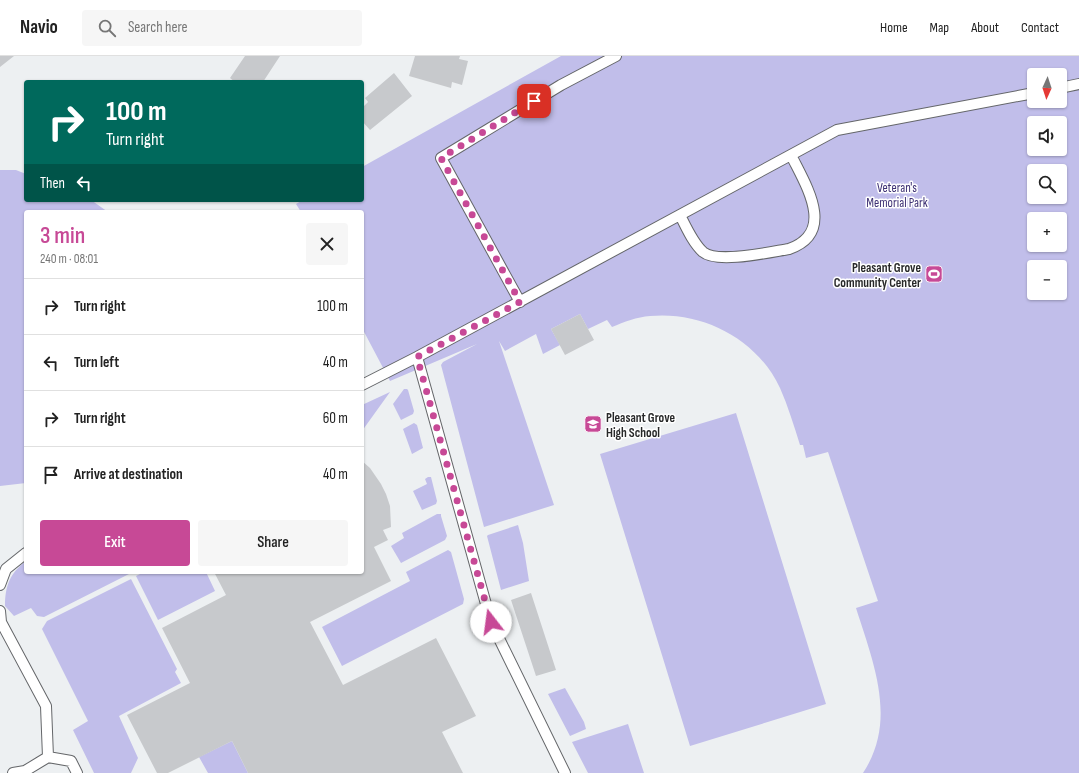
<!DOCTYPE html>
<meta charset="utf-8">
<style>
:root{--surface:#fff;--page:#f6f6f6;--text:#222;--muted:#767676;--line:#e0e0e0;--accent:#c74996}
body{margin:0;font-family:"Sofia Sans Condensed",sans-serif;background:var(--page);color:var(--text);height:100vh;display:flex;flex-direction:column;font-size:15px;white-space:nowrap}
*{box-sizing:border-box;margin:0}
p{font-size:13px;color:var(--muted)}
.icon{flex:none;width:22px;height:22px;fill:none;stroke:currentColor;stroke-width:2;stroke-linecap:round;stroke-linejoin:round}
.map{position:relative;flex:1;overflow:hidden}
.details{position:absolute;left:24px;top:154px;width:340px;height:364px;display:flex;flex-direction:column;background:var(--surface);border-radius:4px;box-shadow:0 1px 3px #0004}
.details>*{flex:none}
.top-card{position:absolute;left:24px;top:24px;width:340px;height:122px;border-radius:4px;box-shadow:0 1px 3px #0004;background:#00695c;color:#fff;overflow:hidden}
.needle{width:26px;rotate:183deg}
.buttons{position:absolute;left:1027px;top:12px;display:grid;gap:8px}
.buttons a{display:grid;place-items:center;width:40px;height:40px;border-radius:4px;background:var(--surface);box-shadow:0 1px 3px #0004;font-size:20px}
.pin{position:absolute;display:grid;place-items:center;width:34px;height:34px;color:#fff;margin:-17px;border-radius:8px;box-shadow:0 2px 6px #0006}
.me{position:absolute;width:44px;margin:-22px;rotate:345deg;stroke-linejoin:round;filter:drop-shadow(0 0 3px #0008)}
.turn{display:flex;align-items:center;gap:14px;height:84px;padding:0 16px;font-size:18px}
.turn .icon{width:52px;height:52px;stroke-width:2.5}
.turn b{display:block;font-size:28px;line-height:34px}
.then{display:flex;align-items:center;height:38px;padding:0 16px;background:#0003;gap:8px;font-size:15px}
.round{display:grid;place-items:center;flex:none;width:42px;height:42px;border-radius:4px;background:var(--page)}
.overview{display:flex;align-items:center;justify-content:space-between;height:68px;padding:0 16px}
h1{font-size:24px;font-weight:600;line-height:30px;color:var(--accent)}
.primary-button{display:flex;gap:8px;margin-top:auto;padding:8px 16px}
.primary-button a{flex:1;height:46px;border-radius:4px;background:var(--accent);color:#fff;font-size:16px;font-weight:600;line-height:46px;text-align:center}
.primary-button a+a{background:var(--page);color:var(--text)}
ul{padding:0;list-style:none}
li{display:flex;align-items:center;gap:12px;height:56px;padding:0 16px;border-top:1px solid var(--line)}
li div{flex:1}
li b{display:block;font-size:15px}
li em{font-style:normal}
header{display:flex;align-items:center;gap:24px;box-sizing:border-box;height:56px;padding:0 20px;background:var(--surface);border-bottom:1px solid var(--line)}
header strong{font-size:19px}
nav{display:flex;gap:22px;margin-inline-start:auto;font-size:14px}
.search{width:280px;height:36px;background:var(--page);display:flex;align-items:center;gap:10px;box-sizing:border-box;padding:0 14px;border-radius:4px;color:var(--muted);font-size:15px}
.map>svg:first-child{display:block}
.green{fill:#c1beea;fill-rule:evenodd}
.building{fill:#c7c9cc}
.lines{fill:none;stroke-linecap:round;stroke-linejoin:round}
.service-casing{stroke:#646669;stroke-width:12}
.service{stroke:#fff;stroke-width:10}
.route{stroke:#c74996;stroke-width:7;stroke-dasharray:0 12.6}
.labels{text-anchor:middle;stroke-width:3;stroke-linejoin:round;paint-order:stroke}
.park-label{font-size:13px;fill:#3c2f73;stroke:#fff}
.poi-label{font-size:13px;font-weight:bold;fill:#28292a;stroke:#fff;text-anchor:end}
</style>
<header>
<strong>Navio</strong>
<div class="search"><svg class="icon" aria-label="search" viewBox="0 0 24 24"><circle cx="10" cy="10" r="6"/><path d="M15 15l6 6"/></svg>Search here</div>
<nav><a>Home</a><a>Map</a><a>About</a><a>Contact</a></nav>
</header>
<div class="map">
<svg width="1079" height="717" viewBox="0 0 1079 717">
<rect width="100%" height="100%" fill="#edf0f2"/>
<path class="green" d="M561,0H1079V717H863C898,664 873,606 856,552L878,545L828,396L806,402L803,389H800C794,370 788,350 780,332C757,283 703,255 650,260C637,261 624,266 612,271L607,264L588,273L580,258L551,273L560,289L543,298L536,278L505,295L499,285L554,449L484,471L441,309L443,306L477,288L390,325L362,272V156H301L296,148L303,144H362V111ZM1034,19H1060V45H1034ZM1034,67H1060V93H1034ZM1034,115H1060V141H1034ZM1034,163H1060V189H1034ZM1034,211H1060V237H1034Z
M0,114H16L26,118V144H91L108,156H26V427L0,430Z
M404,333H407L408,334L414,355L413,358L401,364L393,348Z
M390,336L362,375V349Z
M736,357L826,648L690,690L600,398Z
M414,367L417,369L423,392L412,398L403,373Z
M428,421H431L437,445L436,448L422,454L413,435L427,428L425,423Z
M437,458H441V460L447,480L445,484L401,507L391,490L404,482L402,477Z
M518,469L523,487L529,525L501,534L487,480L488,479Z
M448,494L451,496L464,543L463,548L342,610L322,571L410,525L406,516Z
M26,505V516H128L129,518L44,561L37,560L31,552L14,560L5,550C5,530 10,517 26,505Z
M144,516H206L215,535L158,564L136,520Z
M131,523L177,613L175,616L181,627L119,660L138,702L131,717H94L73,674L88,665L42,573L47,565Z
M565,632L584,666L586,673L570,680L548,638Z
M628,668L644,717H588L572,686Z
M232,685L248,717H208L199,701Z"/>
<path class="building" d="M0,0H14L0,11Z
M245,0H280L263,26H235L230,22Z
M415,0H460L459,3L468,5L462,29L452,26L451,32L409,20Z
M394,17L412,40L370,74L362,65V52L368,46L365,42Z
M580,258L594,284L565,299L551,273Z
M362,405L370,412L381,428L386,438L390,450L391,471L383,474L388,484L374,491L391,525L310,566L343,629L436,582L476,660L442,676L463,717H248L232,685L168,717H157L127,659L190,627L162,572L226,539L214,516H362Z
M531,537L556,614L536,620L511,544Z"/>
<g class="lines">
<defs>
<path id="service" d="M1060,32L1079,28
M680,159C686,171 693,187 703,196C717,208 770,196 789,193C837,176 805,128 791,99
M520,246L441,102L561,29L616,0
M417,301L491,566L565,717
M362,329L417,301L837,74L1034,37
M0,529L6,513L26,497
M0,555L1,566L46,650L48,701
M13,717L25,715L48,701L71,705L77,717"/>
</defs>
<use href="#service" class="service-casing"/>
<use href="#service" class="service"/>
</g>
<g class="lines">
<path class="route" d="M491,566L417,301L520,246L441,102L534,45"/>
</g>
<defs>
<symbol id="stadium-square" viewBox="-11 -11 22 22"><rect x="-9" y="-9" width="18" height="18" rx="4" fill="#c74996" stroke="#fff"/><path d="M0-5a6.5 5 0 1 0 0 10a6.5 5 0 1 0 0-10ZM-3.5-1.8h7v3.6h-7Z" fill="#fff"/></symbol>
<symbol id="school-square" viewBox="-11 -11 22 22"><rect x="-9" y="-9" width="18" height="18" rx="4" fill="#c74996" stroke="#fff"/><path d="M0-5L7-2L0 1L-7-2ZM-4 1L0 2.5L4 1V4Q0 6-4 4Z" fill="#fff"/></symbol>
</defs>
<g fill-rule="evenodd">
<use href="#stadium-square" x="924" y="208" width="20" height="20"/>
<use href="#school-square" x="583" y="358" width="20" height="20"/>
</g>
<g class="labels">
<g class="park-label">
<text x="897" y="136">Veteran's<tspan x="897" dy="15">Memorial Park</tspan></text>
</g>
<g class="poi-label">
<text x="921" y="216">Pleasant Grove<tspan x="921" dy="15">Community Center</tspan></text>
<text x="606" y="366" text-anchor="start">Pleasant Grove<tspan x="606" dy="15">High School</tspan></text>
</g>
</g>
</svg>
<div class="buttons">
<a><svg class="needle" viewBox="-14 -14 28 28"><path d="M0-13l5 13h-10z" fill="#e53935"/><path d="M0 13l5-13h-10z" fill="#767676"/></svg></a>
<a><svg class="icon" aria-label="sound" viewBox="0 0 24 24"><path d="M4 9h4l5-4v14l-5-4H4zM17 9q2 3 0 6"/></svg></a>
<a><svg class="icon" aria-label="search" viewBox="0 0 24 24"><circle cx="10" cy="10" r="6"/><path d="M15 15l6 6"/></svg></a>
<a>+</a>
<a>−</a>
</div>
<div class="pin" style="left:534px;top:45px;background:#d93025"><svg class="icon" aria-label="arrive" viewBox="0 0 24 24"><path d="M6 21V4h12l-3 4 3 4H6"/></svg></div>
<svg class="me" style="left:491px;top:566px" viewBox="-20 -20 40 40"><circle r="19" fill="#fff"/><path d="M0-13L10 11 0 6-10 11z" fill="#c74996"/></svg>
<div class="top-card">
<div class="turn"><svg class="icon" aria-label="right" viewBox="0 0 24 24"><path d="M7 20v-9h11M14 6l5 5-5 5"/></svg><div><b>100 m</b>Turn right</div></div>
<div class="then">Then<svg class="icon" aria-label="left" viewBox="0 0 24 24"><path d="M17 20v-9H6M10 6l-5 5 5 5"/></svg></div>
</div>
<section class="details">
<div class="overview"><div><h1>3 min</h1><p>240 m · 08:01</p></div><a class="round"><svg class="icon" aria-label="close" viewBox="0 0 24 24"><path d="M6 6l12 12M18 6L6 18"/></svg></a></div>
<ul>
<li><svg class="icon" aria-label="right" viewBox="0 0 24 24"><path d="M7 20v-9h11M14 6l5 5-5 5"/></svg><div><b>Turn right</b></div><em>100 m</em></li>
<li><svg class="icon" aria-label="left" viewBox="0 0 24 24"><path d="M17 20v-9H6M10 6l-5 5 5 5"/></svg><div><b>Turn left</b></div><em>40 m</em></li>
<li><svg class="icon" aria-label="right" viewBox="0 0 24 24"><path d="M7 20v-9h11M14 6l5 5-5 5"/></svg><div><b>Turn right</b></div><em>60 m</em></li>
<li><svg class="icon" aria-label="arrive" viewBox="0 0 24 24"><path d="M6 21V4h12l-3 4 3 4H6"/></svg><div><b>Arrive at destination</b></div><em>40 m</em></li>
</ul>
<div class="primary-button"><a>Exit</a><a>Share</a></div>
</section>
</div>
